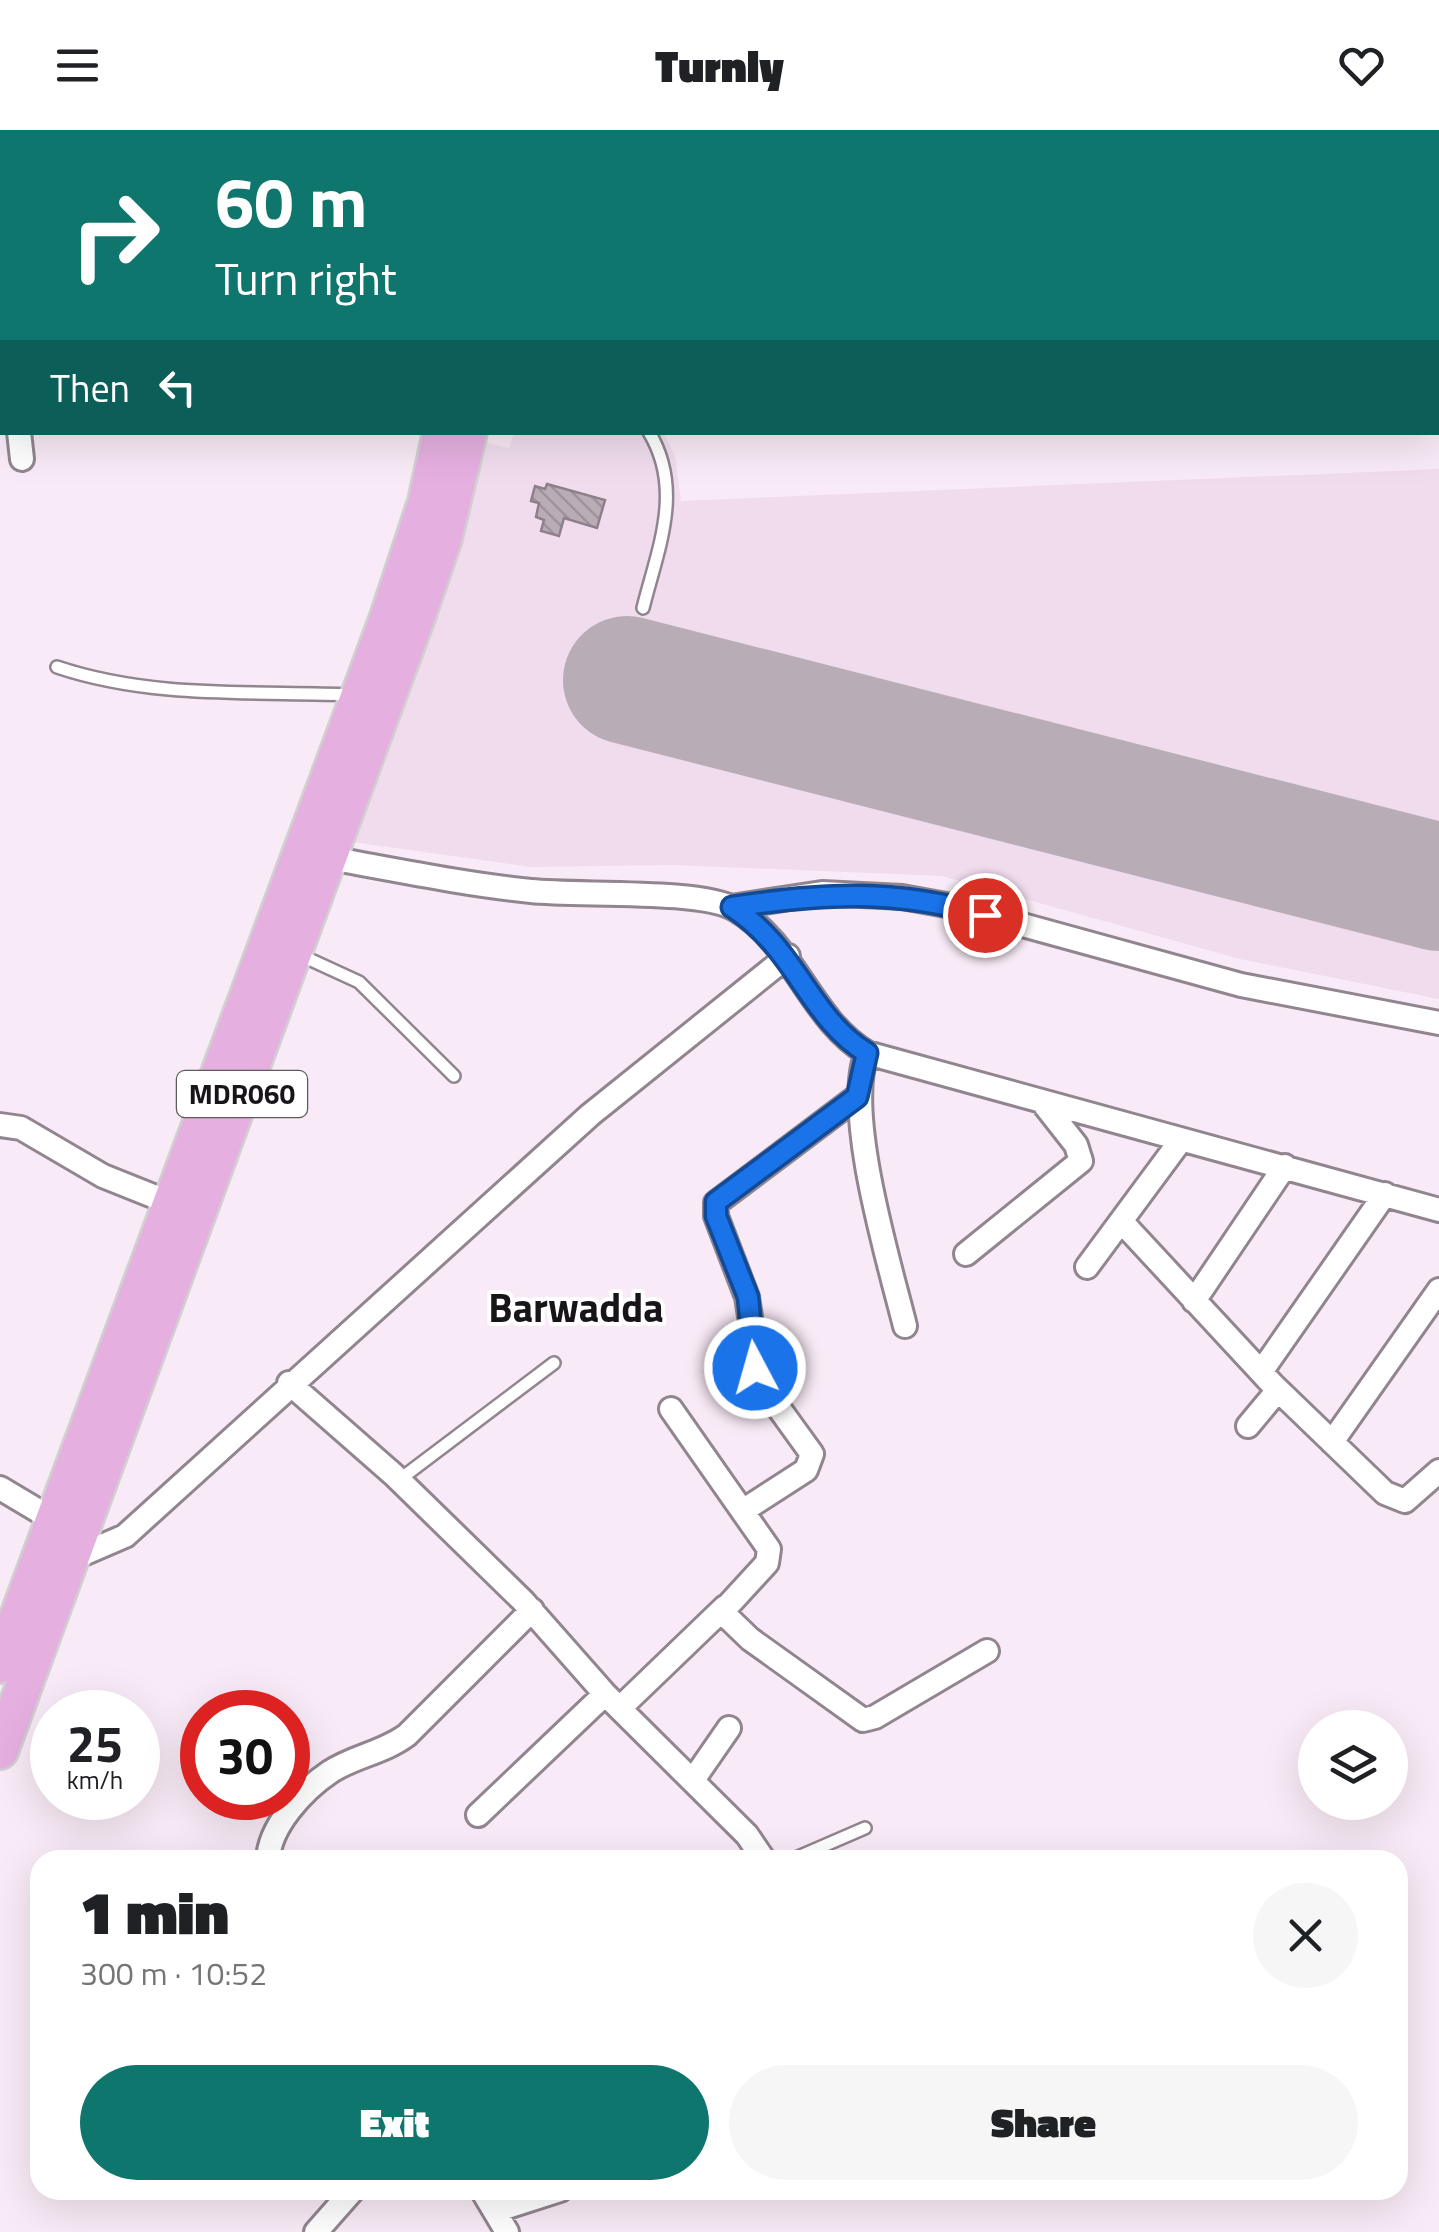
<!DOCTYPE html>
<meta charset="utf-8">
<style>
:root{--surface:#fff;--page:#f6f6f6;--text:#202124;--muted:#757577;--accent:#0f766e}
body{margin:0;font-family:"Titillium Web",sans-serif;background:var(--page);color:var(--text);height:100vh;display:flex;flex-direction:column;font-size:38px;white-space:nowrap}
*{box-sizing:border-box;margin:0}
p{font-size:32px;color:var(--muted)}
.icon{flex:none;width:55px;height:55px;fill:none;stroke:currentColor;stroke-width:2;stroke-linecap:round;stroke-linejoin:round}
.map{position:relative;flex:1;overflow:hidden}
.details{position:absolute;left:30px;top:1720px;width:1378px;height:350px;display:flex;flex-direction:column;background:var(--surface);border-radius:30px;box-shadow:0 10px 40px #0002}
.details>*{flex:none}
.guide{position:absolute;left:0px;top:0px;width:1440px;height:305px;box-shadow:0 10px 40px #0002;background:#0f766e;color:#fff;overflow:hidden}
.fabs{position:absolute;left:1298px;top:1580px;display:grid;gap:20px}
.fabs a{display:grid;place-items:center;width:110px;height:110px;border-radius:50%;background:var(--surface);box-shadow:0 10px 40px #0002;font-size:50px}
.speed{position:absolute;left:30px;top:1560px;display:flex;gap:20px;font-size:50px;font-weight:700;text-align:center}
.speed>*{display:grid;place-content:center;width:130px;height:130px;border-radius:50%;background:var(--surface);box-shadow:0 10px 40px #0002;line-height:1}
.speed small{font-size:25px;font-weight:400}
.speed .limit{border:15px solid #d22;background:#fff;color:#111}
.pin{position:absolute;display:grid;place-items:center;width:85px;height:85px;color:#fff;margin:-42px;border:5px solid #fff;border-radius:50%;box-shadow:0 2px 10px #0007}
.me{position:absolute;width:110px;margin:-55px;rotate:354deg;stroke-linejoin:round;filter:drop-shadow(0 0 8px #0008)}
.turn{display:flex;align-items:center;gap:35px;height:210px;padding:0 50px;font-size:45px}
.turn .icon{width:130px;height:130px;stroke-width:2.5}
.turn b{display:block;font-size:70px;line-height:85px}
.then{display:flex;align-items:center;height:95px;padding:0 50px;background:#0003;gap:20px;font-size:38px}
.round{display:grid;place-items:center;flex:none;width:105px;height:105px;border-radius:52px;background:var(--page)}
.headline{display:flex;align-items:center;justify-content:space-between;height:170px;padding:0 50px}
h1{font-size:60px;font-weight:800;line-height:75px}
.button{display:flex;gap:20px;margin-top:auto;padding:20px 50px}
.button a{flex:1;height:115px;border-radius:60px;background:var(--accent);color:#fff;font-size:40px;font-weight:800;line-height:115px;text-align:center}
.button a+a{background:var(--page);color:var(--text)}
header{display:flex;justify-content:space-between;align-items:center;height:130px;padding:0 50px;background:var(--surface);font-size:45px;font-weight:800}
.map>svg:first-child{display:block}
.built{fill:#f0dced}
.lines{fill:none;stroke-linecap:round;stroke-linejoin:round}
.runway{stroke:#b8acb6;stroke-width:128}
.building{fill:url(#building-back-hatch);stroke:#8d808b;stroke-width:2.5}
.service-casing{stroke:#918590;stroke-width:16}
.minor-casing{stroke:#918590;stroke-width:28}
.tertiary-casing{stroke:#918590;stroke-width:32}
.primary-casing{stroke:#d1d0d1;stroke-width:40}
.service{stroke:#fff;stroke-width:11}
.minor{stroke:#fff;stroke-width:22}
.tertiary{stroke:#fff;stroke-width:28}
.primary{stroke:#e5b0e0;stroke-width:35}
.route-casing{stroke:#114b97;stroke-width:25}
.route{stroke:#1a73e8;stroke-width:18}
.labels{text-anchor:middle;stroke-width:8;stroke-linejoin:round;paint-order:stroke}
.shield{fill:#fff;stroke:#5d5a5d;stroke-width:2.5}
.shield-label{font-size:28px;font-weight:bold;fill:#181418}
.district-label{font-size:40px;font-weight:bold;fill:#181418;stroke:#fff}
</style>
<header><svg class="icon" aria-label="menu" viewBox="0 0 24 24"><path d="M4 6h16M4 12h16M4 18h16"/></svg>Turnly<svg class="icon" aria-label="heart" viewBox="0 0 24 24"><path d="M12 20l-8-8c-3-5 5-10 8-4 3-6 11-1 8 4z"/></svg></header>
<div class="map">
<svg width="1439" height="2102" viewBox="0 0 1439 2102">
<defs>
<pattern id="building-back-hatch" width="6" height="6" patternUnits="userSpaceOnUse" patternTransform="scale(2.5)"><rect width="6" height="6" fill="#b9acb7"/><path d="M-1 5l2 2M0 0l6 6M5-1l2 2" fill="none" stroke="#9e939d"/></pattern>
</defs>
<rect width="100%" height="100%" fill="#f8eaf6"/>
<path class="built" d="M514,303H664L675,326L681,371L1439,339V869L1240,829L942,746L674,735L531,737L353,712L482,312L509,318Z"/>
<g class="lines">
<path class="runway" d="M627,550L1439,757"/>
</g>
<path class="building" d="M547,354L605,370L597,398L564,388L559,406L541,401L544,390L536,387L539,373L531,371L535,356L545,359Z"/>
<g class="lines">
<defs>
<path id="service" d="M643,478C658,418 684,360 649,302
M57,537C152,569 253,561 352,565
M298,824L359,852L454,946
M399,1350L554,1233
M791,1730L865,1698"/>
<path id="minor" d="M0,66L2,120
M19,302L22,329
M329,728C396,740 463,754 531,761C578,766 701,759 735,779C795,814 809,888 867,923L1439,1080
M731,777L822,763L902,767L957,777L1241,855L1439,893
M867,923C843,981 889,1132 905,1196
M0,995L21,998L103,1046L173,1074
M1121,1091L1273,1255L1385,1363L1405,1371L1439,1341
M966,1124L1081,1031L1076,1015L1043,973
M1087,1137L1181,1010
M1194,1171L1285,1036
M1261,1242L1385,1064
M289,1253L394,1345L523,1471L605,1564L747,1705L764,1730
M671,1279L769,1419L767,1433L722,1482L750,1509L863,1590L875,1587L987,1521
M1248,1296L1278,1260
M1332,1312L1439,1160
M0,1358L52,1389
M744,1380L806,1340L812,1324L760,1252L747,1167L716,1086V1073L857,967
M67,1431L125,1406L590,985L788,826
M620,1578L725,1477
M693,1650L729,1598
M478,1685L605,1564
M268,1730C269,1697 303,1660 330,1642C354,1626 383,1623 407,1605L532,1480
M482,2060L507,2102
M495,2081L560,2060
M316,2102L353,2060"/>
<path id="tertiary" d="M1211,0L1216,2
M1357,0L1362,2
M1438,42H1439"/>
<path id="primary" d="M1257,0L1262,2
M1310,0L1315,2
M484,2L485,0
M515,2V0
M1438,68L1439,69
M1438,97L1439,98
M0,1535L387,490L426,372L441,302
M0,1621L417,487L444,408L469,302"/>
</defs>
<use href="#service" class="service-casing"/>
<use href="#minor" class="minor-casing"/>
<use href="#tertiary" class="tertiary-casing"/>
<use href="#primary" class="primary-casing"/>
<use href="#service" class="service"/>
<use href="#minor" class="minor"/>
<use href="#tertiary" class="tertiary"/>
<use href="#primary" class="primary"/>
</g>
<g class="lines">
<defs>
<path id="route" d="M755,1238L748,1167L716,1086V1072L857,967L867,923C809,888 796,818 732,777C823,763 895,759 985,785"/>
</defs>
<use href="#route" class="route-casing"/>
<use href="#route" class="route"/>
</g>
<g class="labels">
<rect class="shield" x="177" y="941" width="130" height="46" rx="8"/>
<g class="shield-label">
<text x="242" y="974">MDR060</text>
</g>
<g class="district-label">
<text x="576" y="1192">Barwadda</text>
</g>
</g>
</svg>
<div class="fabs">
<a><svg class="icon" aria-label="layers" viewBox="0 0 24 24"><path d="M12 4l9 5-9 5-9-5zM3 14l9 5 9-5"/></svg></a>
</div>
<div class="speed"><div>25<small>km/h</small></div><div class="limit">30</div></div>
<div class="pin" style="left:985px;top:785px;background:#d93025"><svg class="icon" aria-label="arrive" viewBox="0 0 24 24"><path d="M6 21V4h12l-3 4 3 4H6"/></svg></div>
<svg class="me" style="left:755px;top:1238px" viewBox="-20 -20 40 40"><circle r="17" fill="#1a73e8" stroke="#fff" stroke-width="3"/><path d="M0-11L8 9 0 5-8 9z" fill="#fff"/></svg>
<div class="guide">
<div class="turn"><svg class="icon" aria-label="right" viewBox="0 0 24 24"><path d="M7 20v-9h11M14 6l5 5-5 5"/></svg><div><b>60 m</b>Turn right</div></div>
<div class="then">Then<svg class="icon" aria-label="left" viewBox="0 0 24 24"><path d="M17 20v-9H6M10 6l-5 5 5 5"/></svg></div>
</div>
<section class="details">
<div class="headline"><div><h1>1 min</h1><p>300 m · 10:52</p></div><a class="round"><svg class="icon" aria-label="close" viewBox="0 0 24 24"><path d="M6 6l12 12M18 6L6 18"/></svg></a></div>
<div class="button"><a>Exit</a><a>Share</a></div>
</section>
</div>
